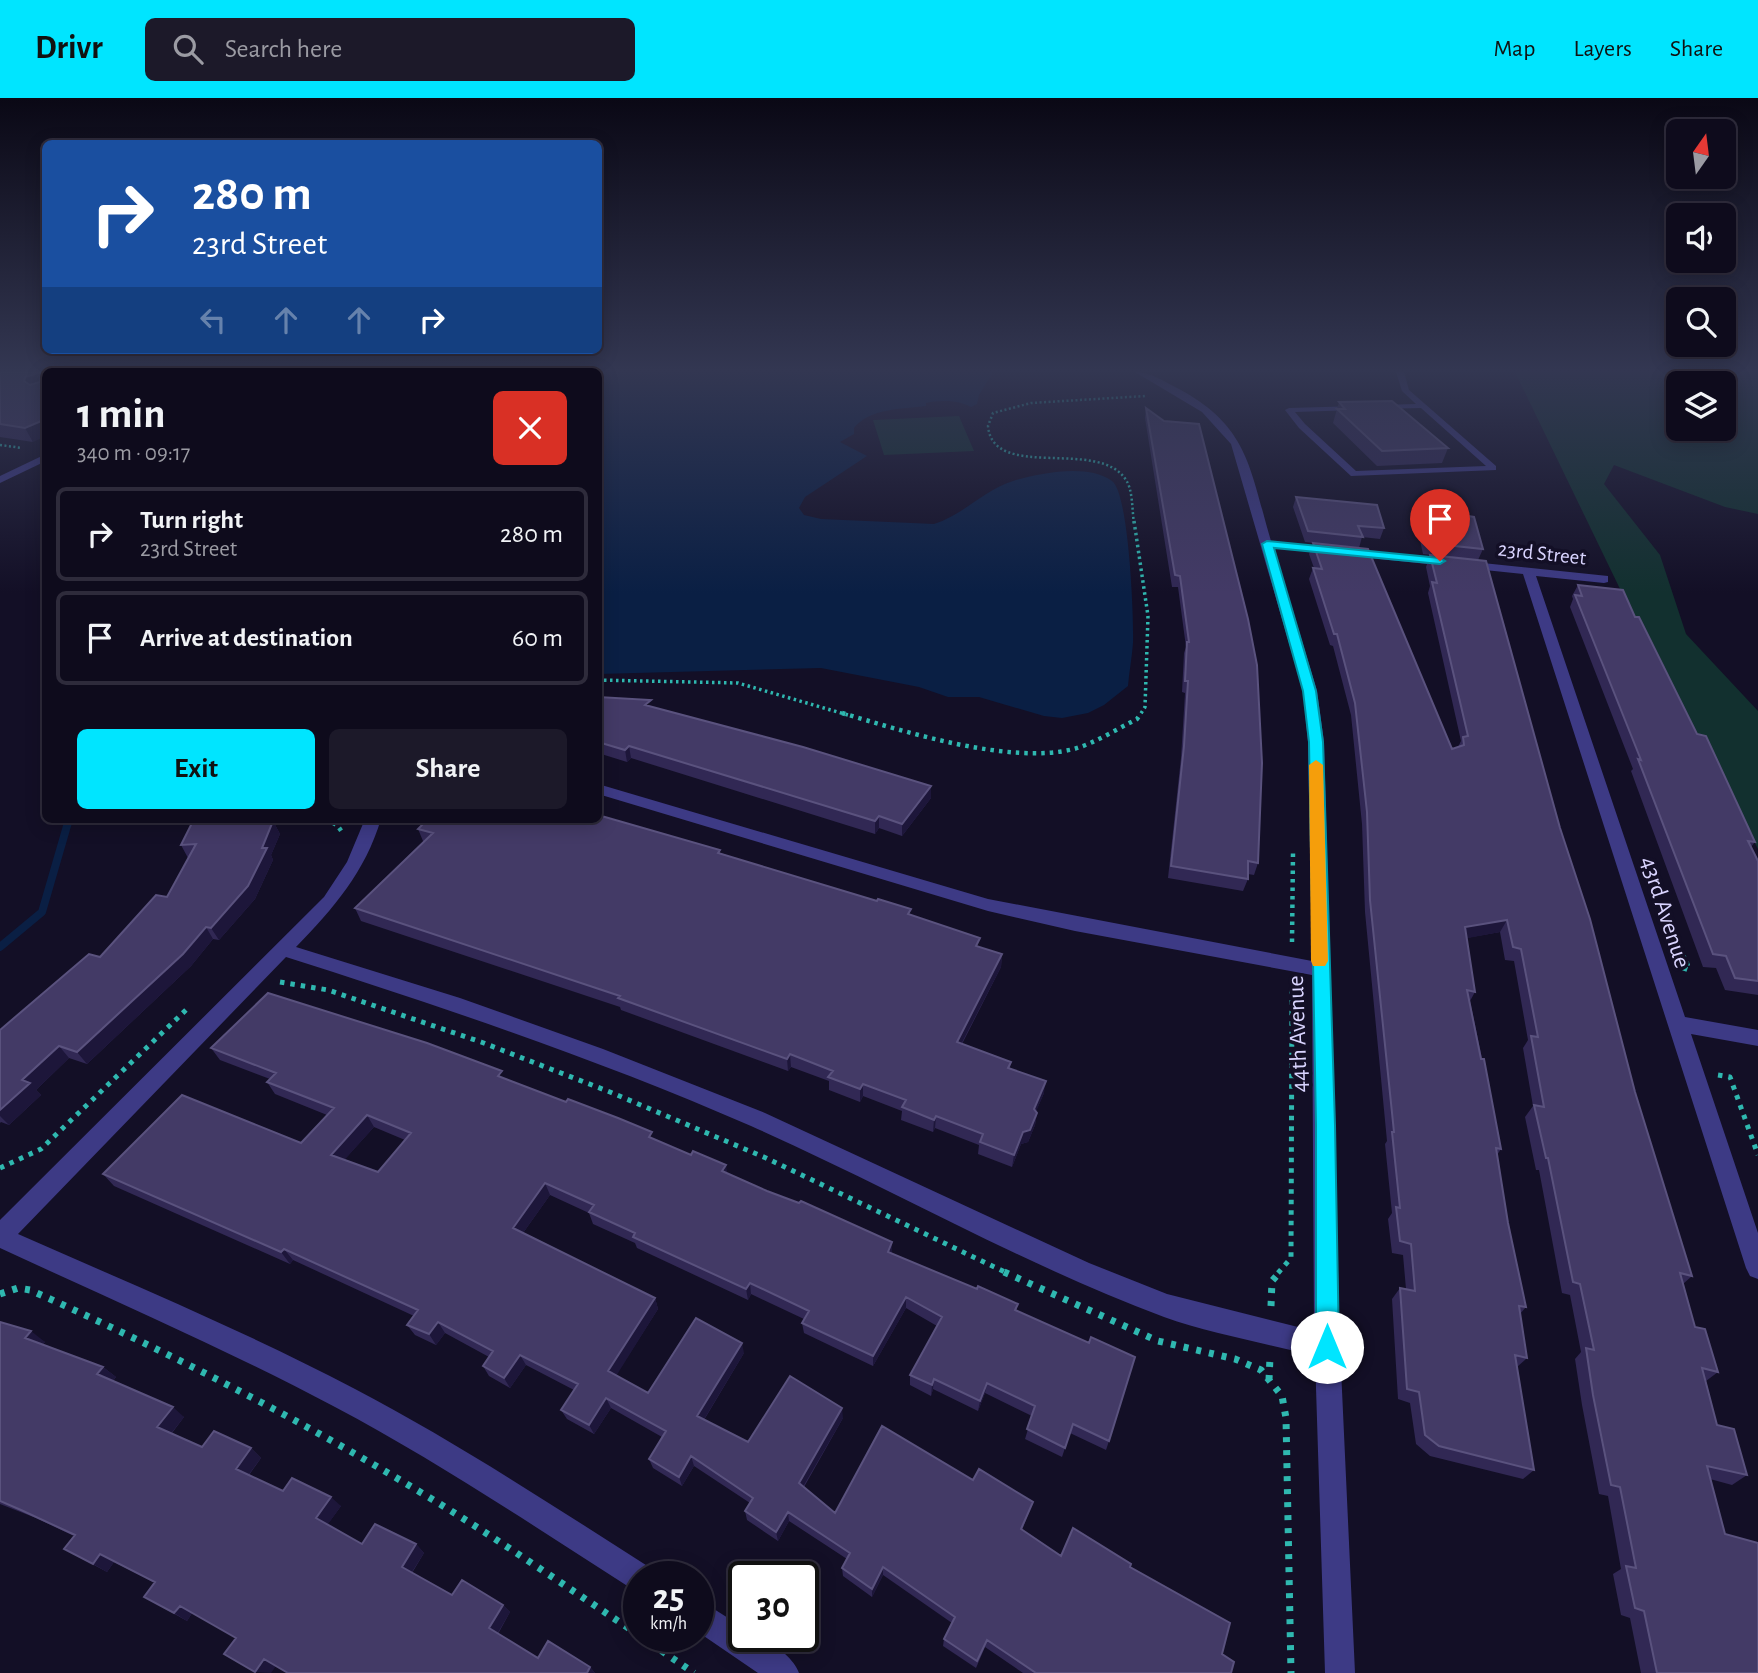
<!DOCTYPE html>
<meta charset="utf-8">
<style>
:root{--surface:#0e0b1c;--page:#1c1929;--text:#f1f3f6;--muted:#9b9ba3;--line:#2e2b3b;--accent:#00e5ff}
body{margin:0;font-family:"Alegreya Sans",sans-serif;background:var(--page);color:var(--text);height:100vh;display:flex;flex-direction:column;font-size:26px;white-space:nowrap}
*{box-sizing:border-box;margin:0}
p{font-size:23px;color:var(--muted)}
.icon{flex:none;width:38px;height:38px;fill:none;stroke:currentColor;stroke-width:2;stroke-linecap:round;stroke-linejoin:round}
.map{position:relative;flex:1;overflow:hidden}
.drawer{position:absolute;left:42px;top:270px;width:560px;height:455px;display:flex;flex-direction:column;background:var(--surface);border-radius:10px;box-shadow:0 4px 18px #0003,0 0 0 2px var(--line)}
.drawer>*{flex:none}
.banner{position:absolute;left:42px;top:42px;width:560px;height:214px;border-radius:10px;box-shadow:0 4px 18px #0003,0 0 0 2px var(--line);background:#1a4fa0;color:#fff;overflow:hidden}
.needle{width:46px;rotate:14deg}
.controls{position:absolute;left:1666px;top:21px;display:grid;gap:14px}
.controls a{display:grid;place-items:center;width:70px;height:70px;border-radius:10px;background:var(--surface);box-shadow:0 4px 18px #0003,0 0 0 2px var(--line);font-size:35px}
.speed{position:absolute;left:623px;top:1463px;display:flex;gap:14px;font-size:35px;font-weight:700;text-align:center}
.speed>*{display:grid;place-content:center;width:91px;height:91px;border-radius:50%;background:var(--surface);box-shadow:0 4px 18px #0003,0 0 0 2px var(--line);line-height:1}
.speed small{font-size:18px;font-weight:400}
.speed .limit{border:4px solid #111;border-radius:10px;background:#fff;color:#111}
.pin{position:absolute;display:grid;place-items:center;width:60px;height:60px;color:#fff;margin:-72px -30px;border-radius:50% 50% 50% 0;rotate:-45deg;box-shadow:0 0 7px #0007}
.pin .icon{rotate:45deg}
.me{position:absolute;width:77px;margin:-38px;rotate:0deg;stroke-linejoin:round;filter:drop-shadow(0 0 5px #0008)}
.turn{display:flex;align-items:center;gap:24px;height:147px;padding:0 35px;font-size:32px}
.turn .icon{width:91px;height:91px;stroke-width:2.5}
.turn b{display:block;font-size:49px;line-height:60px}
.lanes{display:flex;align-items:center;height:66px;padding:0 35px;background:#0003;justify-content:center;gap:35px;direction:ltr}
.lanes .off{opacity:.35}
.round{display:grid;place-items:center;flex:none;width:74px;height:74px;border-radius:10px;background:var(--page)}
.summary{display:flex;align-items:center;justify-content:space-between;height:119px;padding:0 35px}
h1{font-size:42px;font-weight:700;line-height:52px}
.cta{display:flex;gap:14px;margin-top:auto;padding:14px 35px}
.cta a{flex:1;height:80px;border-radius:10px;background:var(--accent);color:#111;font-size:28px;font-weight:700;line-height:80px;text-align:center}
.cta a+a{background:var(--page);color:var(--text)}
ul{padding:0;list-style:none}
li{display:flex;align-items:center;gap:21px;height:94px;margin:0 14px 10px;padding:0 21px;border:4px solid var(--line);border-radius:10px}
li div{flex:1}
li b{display:block;font-size:26px}
li em{font-style:normal}
header{display:flex;align-items:center;gap:42px;box-sizing:border-box;height:98px;padding:0 35px;background:var(--accent);color:#111}
header strong{font-size:33px}
nav{display:flex;gap:38px;margin-inline-start:auto;font-size:24px}
.search{width:490px;height:63px;background:var(--page);display:flex;align-items:center;gap:18px;box-sizing:border-box;padding:0 24px;border-radius:10px;color:var(--muted);font-size:26px}
.map>svg:first-child{display:block}
.green{fill:#12302f;fill-rule:evenodd}
.water{fill:#0a1f44}
.lines{fill:none;stroke-linecap:round;stroke-linejoin:round}
.stream{stroke:#0a1f44;stroke-width:8}
.path-far4{stroke:#2fb8b0;stroke-width:2.5;stroke-dasharray:2 2.5;stroke-linecap:butt}
.path-far3{stroke:#2fb8b0;stroke-width:3.5;stroke-dasharray:2.5 3.5;stroke-linecap:butt}
.path-far2{stroke:#2fb8b0;stroke-width:4.5;stroke-dasharray:3.5 5;stroke-linecap:butt}
.path-far1{stroke:#2fb8b0;stroke-width:5;stroke-dasharray:4.5 6;stroke-linecap:butt}
.path{stroke:#2fb8b0;stroke-width:7;stroke-dasharray:5 8;stroke-linecap:butt}
.service{fill:#3d3a85;fill-rule:evenodd}
.minor{fill:#3d3a85;fill-rule:evenodd}
.wall{fill:#312854;fill-rule:evenodd}
.shaded-wall{fill:#1d163a}
.building{fill:#433a66;stroke:#5a527e;stroke-width:2;fill-rule:evenodd}
.route{fill:#00e5ff;stroke:#0095a6;stroke-width:2}
.slow{fill:#f59e0b}
.labels{text-anchor:middle;stroke-width:7;stroke-linejoin:round;paint-order:stroke}
.far-street-label{font-size:21px;fill:#d9d4ff;stroke:#130f26}
.street-label{font-size:24px;fill:#d9d4ff;stroke:#130f26}
</style>
<header>
<strong>Drivr</strong>
<div class="search"><svg class="icon" aria-label="search" viewBox="0 0 24 24"><circle cx="10" cy="10" r="6"/><path d="M15 15l6 6"/></svg>Search here</div>
<nav><a>Map</a><a>Layers</a><a>Share</a></nav>
</header>
<div class="map">
<svg width="1758" height="1575" viewBox="0 0 1758 1575">
<rect width="100%" height="100%" fill="#130f26"/>
<path class="green" d="M1515,274H1758V416L1725,409L1614,367L1604,386L1660,457L1686,536L1758,613V751L1621,493ZM1678,285H1724V331H1678Z
M959,318L974,353L884,357L873,322Z"/>
<path class="water" d="M599,274H993L979,297L977,306L971,309C958,302 940,302 926,305V308C902,311 870,310 854,330V336L840,344L867,358L805,399L799,410L804,417L821,421L934,426C963,417 984,392 1013,383C1039,375 1089,365 1112,383C1129,395 1134,520 1133,545C1132,560 1129,574 1128,588L1104,607L1088,615L1062,620L1044,618L979,599H948L919,589L821,570L599,576Z"/>
<g class="lines">
<path class="stream" d="M0,849L42,814L69,721"/>
<path class="path-far4" d="M0,347L22,350
M1134,425C1132,413 1133,392 1126,382C1099,339 993,384 988,328L993,315L1031,305L1145,298"/>
<path class="path-far3" d="M1134,423L1148,518L1145,609L1140,617
M598,582L738,585L848,617"/>
<path class="path-far2" d="M842,615C906,634 1009,667 1074,651C1095,645 1117,631 1137,621L1141,615
M325,721L337,727L342,734
M1669,817L1685,862
M1292,844L1293,755"/>
<path class="path-far1" d="M1683,870L1689,872L1685,860
M280,884L328,892L481,944L610,994L766,1060L1007,1175
M1718,977L1730,979L1758,1057
M0,1070L41,1051L188,910
M1278,1175L1291,1160L1292,888"/>
<path class="path" d="M1004,1174L1158,1243L1235,1261L1261,1272L1282,1298L1286,1320L1291,1575
M0,1196L18,1190L30,1192C169,1254 305,1324 435,1403C504,1445 571,1492 639,1537
M1271,1208L1272,1183L1280,1174
M1269,1282L1270,1259
M640,1538L694,1575"/>
<path class="service" d="M1396,274H1404L1409,292L1496,368V372L1351,378L1299,330L1285,312L1289,310L1359,308L1360,310L1356,312L1295,314L1305,326L1356,373L1486,368L1421,310L1377,311L1376,309L1380,307L1416,306L1402,293Z"/>
<path class="minor" d="M1135,274C1151,274 1165,284 1179,291C1250,329 1250,373 1271,443L1608,478V484L1604,485L1536,478L1685,919L1758,932V948L1691,936L1758,1135V1181L1750,1178L1746,1170L1523,476L1274,450L1317,593L1324,644L1340,1249L1355,1575H1325L1315,1258C1265,1245 1212,1236 1164,1219C1022,1166 889,1089 751,1028C600,962 443,909 286,859L18,1136C131,1186 245,1233 355,1291C456,1344 552,1407 649,1469L653,1479H639V1493L629,1489C532,1427 437,1363 335,1309C226,1251 112,1202 0,1150V1122L324,799L347,764L365,721H381C365,774 334,810 296,849L460,900L603,951L765,1015L1089,1165L1167,1196L1314,1233L1312,877L1075,833L988,813L598,696V686L988,801L1312,863L1308,644L1303,593L1231,346L1202,314Z
M46,356V363L0,385V378Z
M698,1501L744,1530V1538C764,1538 792,1556 799,1575H758L698,1534Z"/>
</g>
<path class="wall" d="M0,274L33,344L0,339Z
M1339,304L1448,350L1442,365L1377,368L1333,325Z
M1146,310L1258,765L1254,777L1248,776V781L1243,793L1168,780L1181,660L1185,595L1182,594L1184,555L1186,549L1178,489H1172L1145,320Z
M1296,399L1384,430L1380,441L1362,439L1359,450L1305,444L1293,409Z
M1419,413L1483,451L1478,462L1423,456L1416,424Z
M1313,445L1452,651L1458,649L1461,643L1428,495L1430,488L1426,469L1430,457L1560,730L1635,994L1692,1178L1683,1186L1695,1229L1718,1274L1706,1283L1717,1327L1747,1377L1732,1387L1710,1381L1758,1575H1641L1630,1520L1621,1517L1613,1476L1621,1471L1608,1398L1599,1396L1582,1307L1575,1261L1581,1254L1570,1197L1562,1195L1539,1072H1536L1525,1019L1533,1008L1523,950L1528,942L1514,863L1505,862L1500,834L1466,840L1475,894L1470,903L1501,1051L1497,1057L1508,1125L1526,1209L1520,1216L1527,1260L1517,1269L1534,1372L1523,1381L1430,1358L1416,1346L1410,1305L1398,1301L1392,1201L1400,1190L1406,1191L1403,1157L1392,1155L1388,1121L1392,1115L1385,1046L1387,1043L1365,814L1362,726L1351,617L1333,548L1330,547L1309,481L1313,470H1314L1309,456Z
M1578,487L1635,519L1697,636L1755,744L1751,749L1758,763V897L1725,892L1716,870L1703,869L1631,673L1633,671L1570,509L1573,501L1572,498Z
M598,599L652,609L931,700L902,738L879,730L875,736L631,660L627,664L598,655Z
M194,721H267L268,723H273L280,736L271,757L273,762L255,801L219,842L213,841L191,868L87,966L69,960L36,992L41,997L9,1027L1,1024L0,1025V932L100,859L167,799L188,760L181,747Z
M418,731L720,752V755L911,817L979,849L1002,856L1001,869L962,946L1011,964L1010,970L1044,995L1036,1013L1037,1015L1035,1027L1028,1044L1021,1046L1012,1069L978,1056L979,1047L935,1030L933,1034L901,1022L902,1013L863,998L860,1004L829,992V983L791,969L788,973L621,912L620,909L361,823L355,810L424,744L423,743Z
M211,950L505,980L654,1041L892,1156L977,1191L1018,1206L1016,1213L1109,1343L1106,1352L1070,1335L1062,1359L1025,1341L1032,1318L985,1295L978,1313L933,1291L931,1298L910,1287V1277L937,1228L906,1210L873,1268L804,1235L802,1225L804,1221L751,1196L748,1202L637,1150L635,1145L593,1126L589,1115L550,1097L523,1135L655,1200L658,1211L616,1277L648,1295L744,1255L704,1322L748,1344L843,1320L804,1389L835,1415L973,1382L1033,1404L1022,1432L1061,1458L1130,1469L1222,1556L1231,1575H1023L985,1549L976,1570L943,1548L944,1541L952,1525L883,1477L872,1499L843,1478L842,1470L847,1461L789,1423L778,1443L747,1422L745,1413L750,1405L694,1368L682,1388L653,1370L649,1361L662,1339L611,1310L594,1336L567,1321L561,1312L574,1292L526,1267L510,1290L489,1278L483,1268L489,1259L445,1235L436,1247L415,1237L407,1227L414,1218L293,1162L290,1166L114,1088L103,1076L301,1045L327,1017L275,996L267,984L270,981L220,962ZM374,1029L405,1042L378,1074L344,1062Z
M0,1224L45,1244L42,1247L103,1269L116,1279L113,1283L184,1319L172,1335L202,1349L251,1350L261,1360L249,1377L283,1393L341,1408L327,1427L362,1446H416L424,1455L412,1475L452,1497L503,1507L510,1514L498,1536L538,1560L590,1569L595,1575H288L236,1540L192,1515L187,1523L144,1499L155,1485L114,1464L107,1474L64,1451L74,1438L36,1420L0,1406Z"/>
<path class="shaded-wall" d="M41,274L46,282L32,293L24,283L25,279Z
M46,321V338L33,344L25,330Z
M629,648L631,660L627,664L625,652Z
M931,688V700L902,738V726Z
M879,718V730L875,736V723Z
M257,721H267L268,723L255,724Z
M273,723L280,736L271,757L273,762L255,801L219,842L211,830L262,750Z
M1507,822L1500,834L1458,842L1465,829Z
M206,829L213,841L191,868L87,966L77,954Z
M1002,856L1001,869L956,956L957,944Z
M59,948L69,960L36,992L41,997L9,1027L0,1018V1012L22,982Z
M790,956L791,969L788,973L787,961Z
M1046,983L1044,995L1032,1023L1034,1011Z
M863,986V998L860,1004V991Z
M1037,1015L1035,1027L1028,1044L1021,1046L1012,1069L1014,1057L1023,1034Z
M367,1017L374,1029L338,1069L331,1057Z
M936,1018L935,1030L933,1034L934,1022Z
M726,1067L728,1079L722,1073Z
M545,1085L550,1097L518,1142L513,1130Z
M892,1144V1156L888,1154Z
M284,1151L293,1162L290,1166L281,1154Z
M750,1185L751,1196L748,1202L746,1191Z
M906,1199V1210L873,1268V1258Z
M655,1200L658,1211L613,1283L608,1273Z
M438,1224L445,1235L436,1247L429,1236Z
M31,1233L45,1244L39,1251L25,1240Z
M742,1245L744,1255L700,1328L697,1318Z
M520,1257L526,1267L510,1290L504,1280Z
M103,1269L116,1279L110,1286L97,1276Z
M934,1281L933,1291L931,1298L932,1287Z
M987,1285L985,1295L978,1313L980,1303Z
M606,1300L611,1310L594,1336L589,1327Z
M173,1309L184,1319L169,1338L157,1329Z
M842,1310L843,1320L800,1394L799,1385Z
M251,1350L261,1360L246,1380L236,1371Z
M691,1358L694,1368L682,1388L679,1379Z
M331,1399L341,1408L326,1429L316,1420Z
M788,1414L789,1423L778,1443L776,1434Z
M416,1446L424,1455L410,1477L402,1469Z
M100,1456L114,1464L107,1474L93,1466Z
M883,1469V1477L872,1499V1491Z
M503,1507L510,1514L496,1538L489,1530Z
M180,1508L192,1515L187,1523L174,1515Z
M264,1561L276,1568L271,1575L255,1574Z
M590,1569L595,1575H587Z"/>
<path class="building" d="M0,274H46V321L25,330L0,326ZM41,274L40,284L30,287L24,283L25,279Z
M1392,303L1448,350L1382,353L1337,311H1345L1339,304Z
M1146,310L1164,323L1199,326L1248,521L1257,567L1262,665L1258,765L1248,763V781L1171,768L1184,648L1188,583H1185L1187,544H1189L1180,478L1175,477Z
M1296,399L1377,407L1384,430L1358,428L1363,439L1308,433Z
M1419,413L1449,415L1474,419L1483,451L1427,445Z
M1313,445L1368,451L1452,651L1464,647L1463,639L1468,638L1432,484L1437,485L1430,457L1486,463L1560,730L1590,821L1635,994L1692,1178L1680,1175L1695,1229L1705,1231L1718,1274L1702,1270L1717,1327L1734,1331L1747,1377L1707,1368L1725,1436L1758,1445V1575H1657L1644,1513L1635,1510L1626,1468L1636,1470L1620,1389L1611,1387L1593,1297L1586,1250L1594,1252L1580,1186L1573,1184L1548,1060H1546L1534,1007L1544,1009L1531,938L1538,939L1521,851L1513,849L1507,822L1465,829L1475,894L1467,892L1481,961H1484L1501,1051L1496,1050L1508,1125L1526,1209L1519,1208L1527,1260L1515,1257L1534,1372L1439,1348L1425,1337L1419,1294L1407,1291L1400,1190L1415,1193L1411,1146L1400,1143L1396,1109L1400,1110L1392,1034H1394L1370,802L1367,714L1355,605L1337,536H1334L1313,470L1322,471Z
M1578,487L1623,492L1635,519H1639L1697,636L1706,638L1755,744L1748,743L1758,763V883L1735,880L1726,858L1713,856L1638,661L1641,662L1575,497L1582,498Z
M598,599L651,602L645,607L803,649L931,688L902,726L879,718L875,723L629,648L625,652L598,644Z
M598,717L720,752L718,755L877,803L878,801L911,811L908,816L980,840L976,848L1002,856L957,944L1011,964L1008,970L1046,983L1034,1011L1037,1015L1030,1032L1023,1034L1014,1057L980,1044L983,1036L936,1018L934,1022L902,1009L906,1002L863,986L860,991L828,979L833,973L790,956L787,961L618,900L620,898L355,810L433,735L418,731L428,721H598Z
M194,721H257L255,724L273,723L262,750H267L248,788L211,830L206,829L183,856L77,954L59,948L22,982L30,985L0,1012V932L89,856L100,859L156,797L167,799L196,746L181,747Z
M268,895L427,945L502,973L498,978L566,1004L568,1001L618,1020L652,1034L649,1039L691,1057L693,1053L726,1067L722,1073L767,1093L799,1105L801,1103L892,1144L888,1154L977,1191L978,1188L1018,1206L1015,1212L1089,1245L1091,1239L1135,1259L1109,1343L1073,1326L1065,1350L1027,1331L1035,1308L987,1285L980,1303L934,1281L932,1287L910,1277L942,1219L906,1199L873,1258L802,1225L809,1213L750,1185L746,1191L633,1139L635,1135L589,1114L594,1107L545,1085L513,1130L655,1200L608,1273L648,1295L696,1220L742,1245L697,1318L748,1344L790,1278L842,1310L799,1385L835,1415L882,1328L973,1382L979,1371L1033,1404L1021,1431L1061,1458L1073,1430L1131,1466L1130,1469L1230,1525L1222,1556L1234,1564L1231,1575H1036L987,1542L977,1563L944,1541L955,1519L883,1469L872,1491L842,1470L850,1455L788,1414L776,1434L745,1413L753,1400L691,1358L679,1379L649,1361L666,1333L606,1300L589,1327L561,1312L578,1286L520,1257L504,1280L483,1268L493,1253L438,1224L429,1236L407,1227L418,1212L284,1151L281,1154L103,1076L182,997L301,1045L334,1010L267,984L276,975L211,950ZM367,1017L411,1035L378,1074L331,1057Z
M0,1224L31,1233L25,1240L103,1269L97,1276L173,1309L157,1329L202,1349L214,1333L251,1350L236,1371L283,1393L292,1380L331,1399L316,1420L362,1446L375,1426L416,1446L402,1469L452,1497L462,1482L503,1507L489,1530L538,1560L548,1543L590,1569L587,1575H288L264,1561L255,1574L224,1556L236,1540L180,1508L174,1515L144,1499L155,1484L100,1456L93,1466L64,1451L75,1437L21,1412L0,1403Z"/>
<linearGradient id="sky" x2="0" y2="1"><stop stop-color="#0a0815"/><stop offset="0.55" stop-color="#333752"/><stop offset="1" stop-color="#333752" stop-opacity="0"/></linearGradient>
<rect width="1758" height="495" fill="url(#sky)"/>
<path class="route" d="M1267,443L1440,460L1445,463L1440,466L1274,450L1316,593L1323,644L1335,1027L1339,1249L1335,1257L1327,1260L1319,1257L1316,1249V1027L1309,644L1303,593L1262,446Z"/>
<path class="slow" d="M1316,662L1323,667L1328,863L1325,868H1313L1311,863L1309,667Z"/>
<g class="labels">
<g class="far-street-label">
<text transform="translate(1542 455) rotate(6)" y="7">23rd Street</text>
</g>
<g class="street-label">
<text transform="translate(1666 814) rotate(72)" y="8">43rd Avenue</text>
<text transform="translate(1297 936) rotate(-92)" y="8">44th Avenue</text>
</g>
</g>
</svg>
<div class="controls">
<a><svg class="needle" viewBox="-14 -14 28 28"><path d="M0-13l5 13h-10z" fill="#e53935"/><path d="M0 13l5-13h-10z" fill="#9b9ba3"/></svg></a>
<a><svg class="icon" aria-label="sound" viewBox="0 0 24 24"><path d="M4 9h4l5-4v14l-5-4H4zM17 9q2 3 0 6"/></svg></a>
<a><svg class="icon" aria-label="search" viewBox="0 0 24 24"><circle cx="10" cy="10" r="6"/><path d="M15 15l6 6"/></svg></a>
<a><svg class="icon" aria-label="layers" viewBox="0 0 24 24"><path d="M12 4l9 5-9 5-9-5zM3 14l9 5 9-5"/></svg></a>
</div>
<div class="speed"><div>25<small>km/h</small></div><div class="limit">30</div></div>
<div class="pin" style="left:1440px;top:463px;background:#d93025"><svg class="icon" aria-label="arrive" viewBox="0 0 24 24"><path d="M6 21V4h12l-3 4 3 4H6"/></svg></div>
<svg class="me" style="left:1327px;top:1249px" viewBox="-20 -20 40 40"><circle r="19" fill="#fff"/><path d="M0-13L10 11 0 6-10 11z" fill="#00e5ff"/></svg>
<div class="banner">
<div class="turn"><svg class="icon" aria-label="right" viewBox="0 0 24 24"><path d="M7 20v-9h11M14 6l5 5-5 5"/></svg><div><b>280 m</b>23rd Street</div></div>
<div class="lanes"><svg class="icon off" aria-label="left" viewBox="0 0 24 24"><path d="M17 20v-9H6M10 6l-5 5 5 5"/></svg><svg class="icon off" aria-label="ahead" viewBox="0 0 24 24"><path d="M12 20V5M6 11l6-6 6 6"/></svg><svg class="icon off" aria-label="ahead" viewBox="0 0 24 24"><path d="M12 20V5M6 11l6-6 6 6"/></svg><svg class="icon" aria-label="right" viewBox="0 0 24 24"><path d="M7 20v-9h11M14 6l5 5-5 5"/></svg></div>
</div>
<section class="drawer">
<div class="summary"><div><h1>1 min</h1><p>340 m · 09:17</p></div><a class="round" style="background:#d93025;color:#fff"><svg class="icon" aria-label="close" viewBox="0 0 24 24"><path d="M6 6l12 12M18 6L6 18"/></svg></a></div>
<ul>
<li><svg class="icon" aria-label="right" viewBox="0 0 24 24"><path d="M7 20v-9h11M14 6l5 5-5 5"/></svg><div><b>Turn right</b><p>23rd Street</p></div><em>280 m</em></li>
<li><svg class="icon" aria-label="arrive" viewBox="0 0 24 24"><path d="M6 21V4h12l-3 4 3 4H6"/></svg><div><b>Arrive at destination</b></div><em>60 m</em></li>
</ul>
<div class="cta"><a>Exit</a><a>Share</a></div>
</section>
</div>
